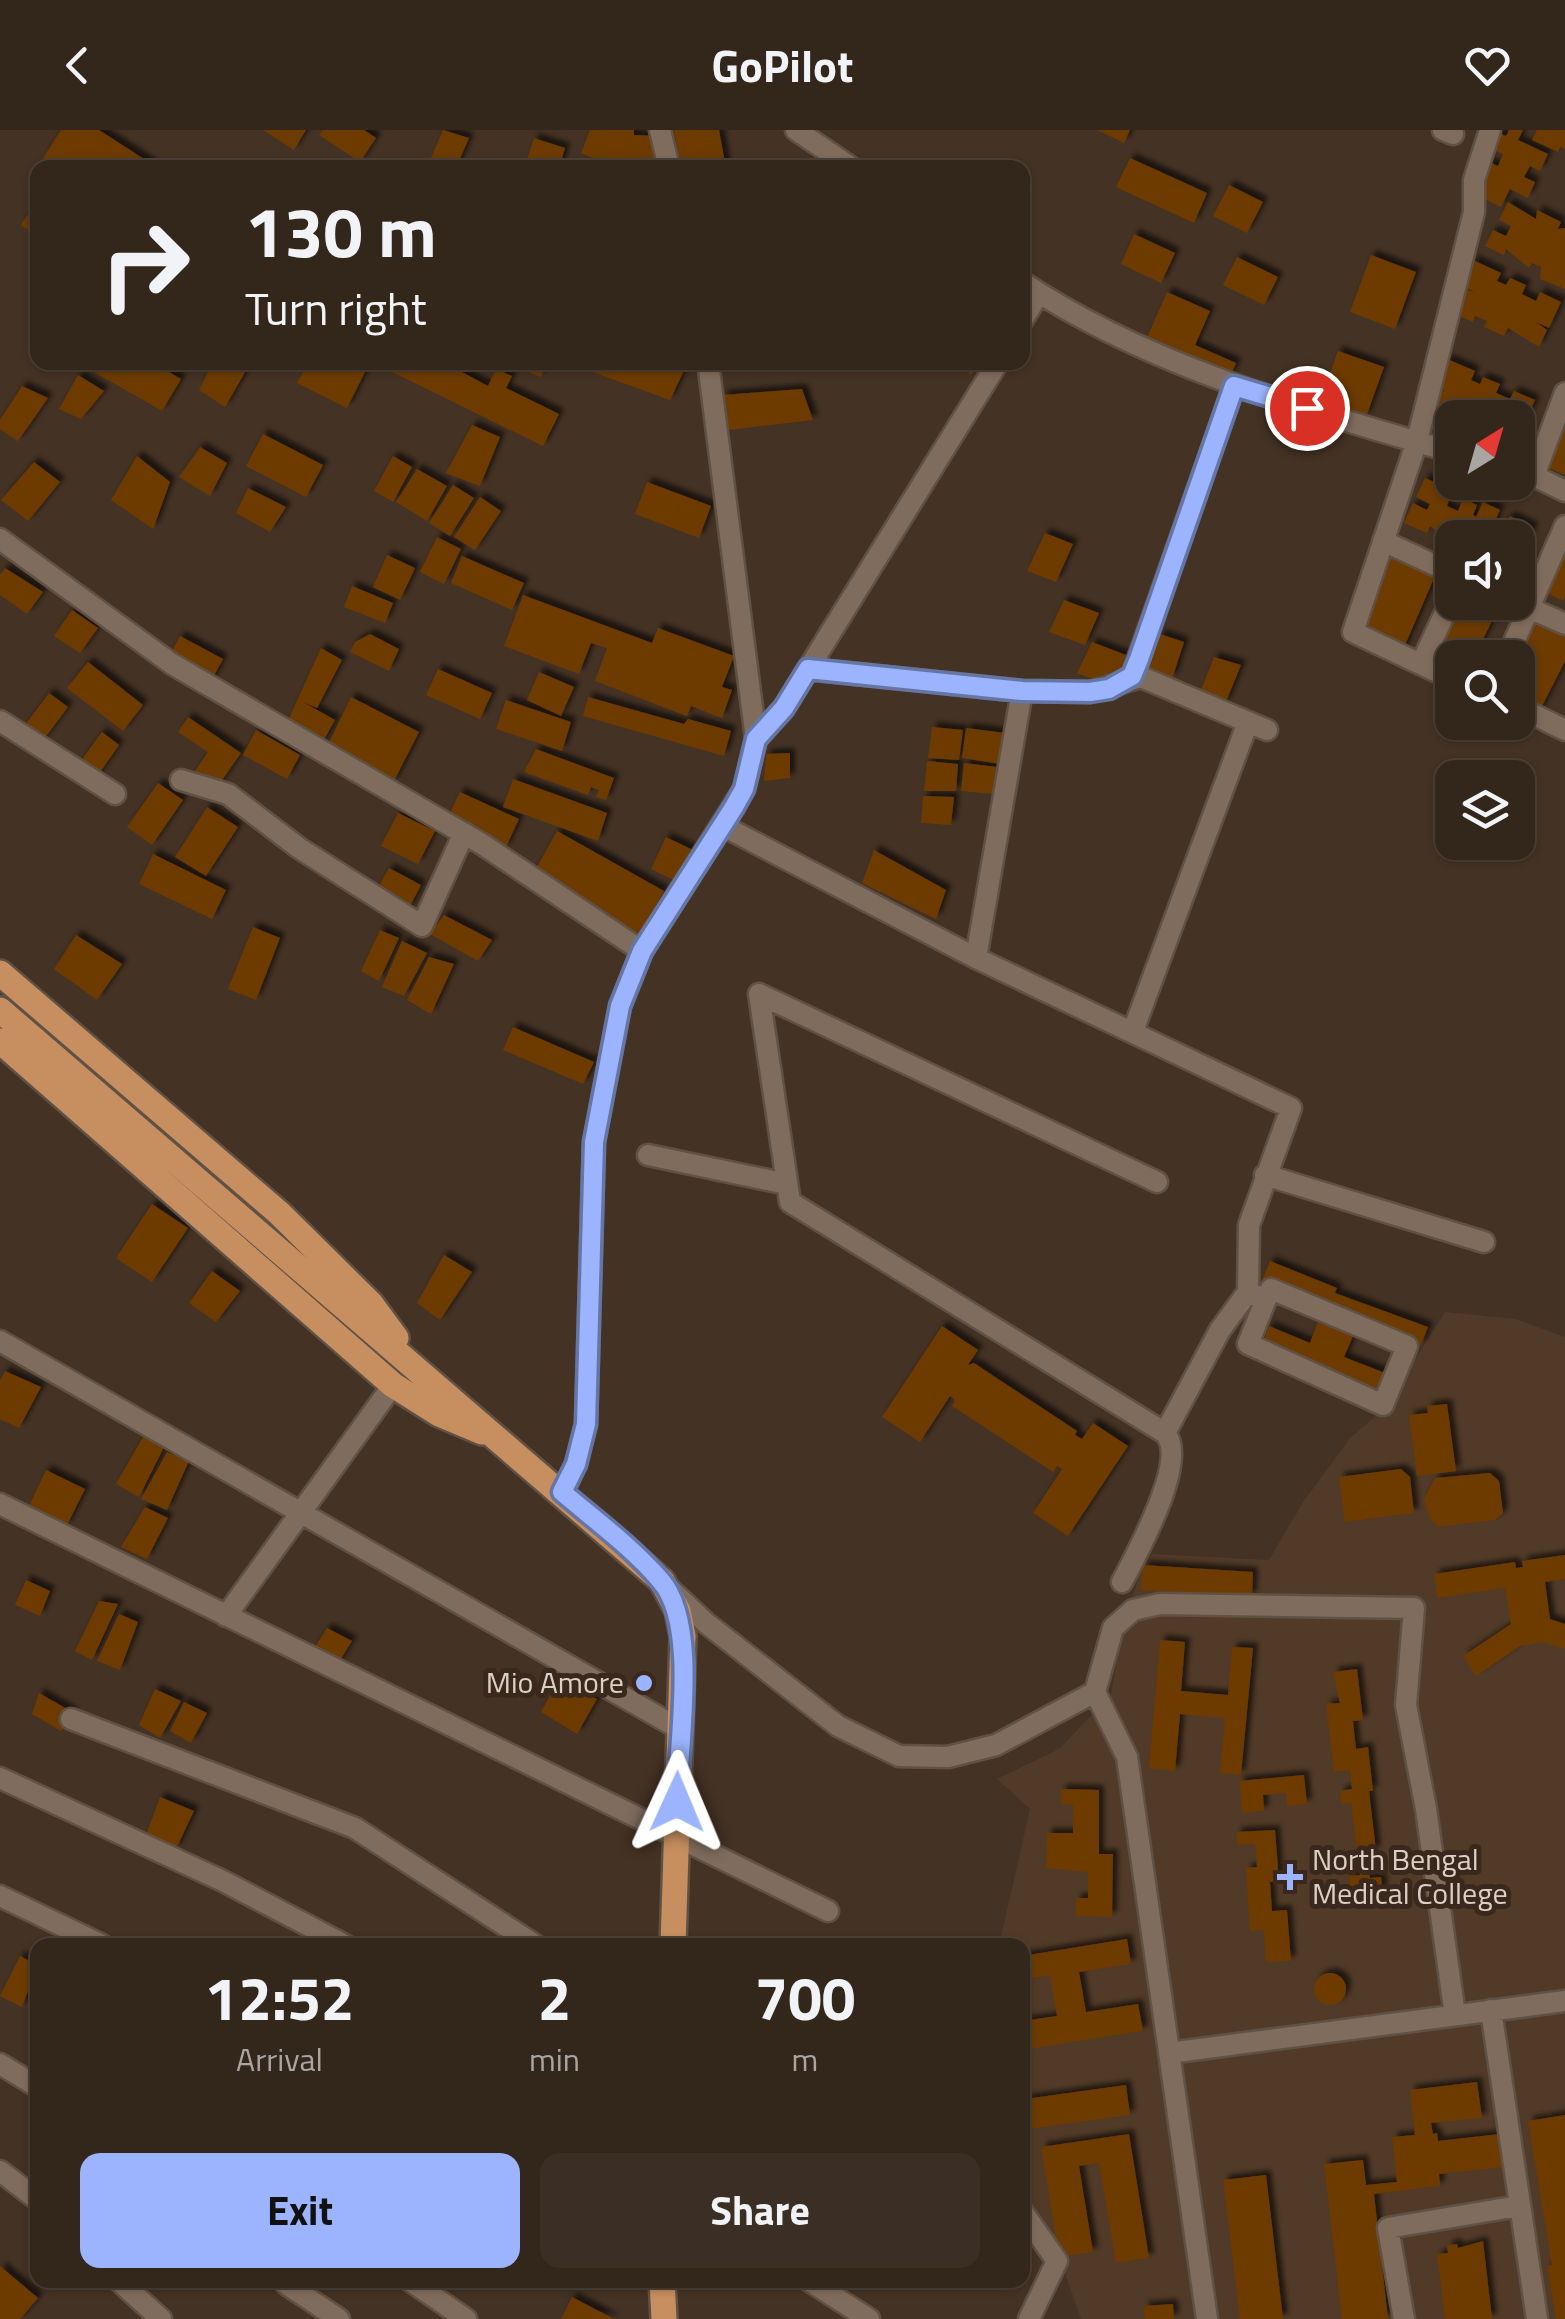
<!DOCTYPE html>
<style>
:root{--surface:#33261b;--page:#3b2e24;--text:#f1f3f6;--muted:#a9a5a3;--line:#4e433a;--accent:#9bb4fd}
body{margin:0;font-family:"Titillium Web",sans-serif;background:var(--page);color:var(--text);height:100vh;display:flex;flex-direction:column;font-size:38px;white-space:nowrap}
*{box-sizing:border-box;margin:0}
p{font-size:32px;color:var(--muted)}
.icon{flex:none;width:55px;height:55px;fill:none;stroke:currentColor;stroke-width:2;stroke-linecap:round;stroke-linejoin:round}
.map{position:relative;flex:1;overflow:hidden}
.panel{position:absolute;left:30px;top:1808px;width:1000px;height:350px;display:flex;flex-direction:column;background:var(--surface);border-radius:20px;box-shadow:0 2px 8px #0004,0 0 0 2px var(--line)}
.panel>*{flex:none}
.top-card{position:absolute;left:30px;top:30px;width:1000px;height:210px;border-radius:20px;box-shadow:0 2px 8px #0004,0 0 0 2px var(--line);background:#33261b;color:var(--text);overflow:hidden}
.needle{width:65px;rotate:37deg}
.buttons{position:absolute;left:1435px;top:270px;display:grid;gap:20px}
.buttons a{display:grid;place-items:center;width:100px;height:100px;border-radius:20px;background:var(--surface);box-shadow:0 2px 8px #0004,0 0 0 2px var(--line);font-size:50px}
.pin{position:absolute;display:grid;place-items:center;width:85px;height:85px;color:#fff;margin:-42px;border:5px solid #fff;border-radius:50%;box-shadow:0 2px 10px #0007}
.me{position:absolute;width:110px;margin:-55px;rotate:1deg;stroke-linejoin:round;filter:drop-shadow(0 0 8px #0008)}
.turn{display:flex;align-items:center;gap:35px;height:210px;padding:0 50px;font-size:45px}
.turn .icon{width:130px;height:130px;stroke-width:2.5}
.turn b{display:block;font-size:70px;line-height:85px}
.eta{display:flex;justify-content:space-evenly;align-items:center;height:170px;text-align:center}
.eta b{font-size:60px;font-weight:700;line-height:70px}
.primary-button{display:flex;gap:20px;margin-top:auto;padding:20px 50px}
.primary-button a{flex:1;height:115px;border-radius:20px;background:var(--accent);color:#111;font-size:40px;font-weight:700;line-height:115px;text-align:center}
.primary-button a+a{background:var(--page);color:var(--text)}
header{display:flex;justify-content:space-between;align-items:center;height:130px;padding:0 50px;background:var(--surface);font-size:45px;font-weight:700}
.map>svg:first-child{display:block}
.built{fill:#513a27}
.building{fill:#6d3b05;filter:url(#shadow)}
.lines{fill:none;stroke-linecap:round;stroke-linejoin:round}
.minor-casing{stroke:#5f5144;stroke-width:25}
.major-casing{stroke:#5f5144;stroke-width:30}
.minor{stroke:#806c5d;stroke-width:20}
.major{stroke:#c78e5f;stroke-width:25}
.route-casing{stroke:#6575a4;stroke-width:25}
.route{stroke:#9bb4fd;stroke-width:18}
.poi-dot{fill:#9bb4fd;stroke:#39281b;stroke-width:4}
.labels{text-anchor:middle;stroke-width:10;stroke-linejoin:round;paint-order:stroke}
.poi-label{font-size:30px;fill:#dbd0c7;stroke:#39281b;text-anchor:end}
</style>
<header><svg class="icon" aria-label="back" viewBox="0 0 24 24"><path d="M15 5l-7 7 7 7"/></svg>GoPilot<svg class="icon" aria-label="heart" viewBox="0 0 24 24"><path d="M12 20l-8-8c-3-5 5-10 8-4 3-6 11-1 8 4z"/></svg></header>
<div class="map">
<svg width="1565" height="2189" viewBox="0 0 1565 2189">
<defs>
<filter id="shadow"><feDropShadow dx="5" dy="-5" stdDeviation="2.5" flood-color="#0009"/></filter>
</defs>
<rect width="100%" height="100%" fill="#443224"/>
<path class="built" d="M1445,1182L1516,1189L1565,1207V2189H1081L1061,2132L1023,2083L1022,1815H999L1030,1679L997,1649L1059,1619L1111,1565L1121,1504L1141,1439L1152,1424L1269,1430L1303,1372L1351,1307L1384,1279Z"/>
<path class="building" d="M61,0H99L158,38H58L43,28Z
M263,0H306L294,20Z
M323,0H364L376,8L360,32L319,5Z
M443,0L469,8L456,38L431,28Z
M590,0H634V5L658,6L657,32L618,38L581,23Z
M674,0H719L726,38H681Z
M1097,0H1130L1124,13Z
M1509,0H1523L1518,10L1548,24L1540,41L1530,36L1524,47L1535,52L1528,68L1510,59L1501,77L1479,66L1487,49L1481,46L1487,31L1498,36L1503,24L1490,18L1497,2L1506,6Z
M1537,0H1565V19L1560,17L1558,22L1532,10Z
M534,8L565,18L559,38H524Z
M1130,28L1207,63L1194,93L1116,57Z
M1229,55L1263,72L1247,103L1213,86Z
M38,69V106L21,95Z
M1508,72L1536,89L1537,80L1561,92L1558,99L1565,98V159L1540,149L1541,137L1532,133L1529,138L1506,119L1504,125L1485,116L1493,100L1506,106L1511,96L1499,90Z
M1134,104L1175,123L1161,153L1121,134Z
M1371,125L1416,142L1395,199L1350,182Z
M1237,127L1278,147L1264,175L1223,155Z
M1473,130L1501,143L1497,151L1506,155L1510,148L1526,155L1522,164L1536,171L1540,162L1561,172L1549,198L1536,192L1547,200L1539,217L1508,198L1504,206L1484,197L1487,191L1475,186L1473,192L1452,183L1463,159L1475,162L1462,157Z
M1167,162L1210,181L1195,215L1236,233L1230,247L1146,210Z
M1338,221L1384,237L1366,287L1320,271Z
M1447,229L1475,241L1471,250L1480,254L1483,247L1500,254L1496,263L1510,269L1514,261L1535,270L1523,297L1518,294V288L1449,285L1447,291L1426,282L1436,257L1448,263L1435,255Z
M77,232H152L181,249L162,281Z
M213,232L248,237L225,277L199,260Z
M308,232H370L347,278L297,253Z
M384,232H443L488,256L496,239L512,246L506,258L559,284L543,316L382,237Z
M515,232H547L541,247L514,236Z
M565,232H688L670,270Z
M957,232H980L971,245Z
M78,245L104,261L81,289L59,279Z
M22,256L48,268L18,311L0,299V290Z
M802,259L813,290L728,300L722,265Z
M1565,280V345L1540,334L1552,304L1560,309L1563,304L1556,301Z
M472,295L500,307L480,356L446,343Z
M263,304L323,335L306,367L246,336Z
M200,317L227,333L210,366L179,347Z
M137,326L170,352L153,399L111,370Z
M393,326L412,337L393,372L374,361Z
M34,332L60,352L28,391L1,370Z
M417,339L447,356L427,391L396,372Z
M1425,348L1453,360L1447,376L1458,381L1463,368L1477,375L1473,385L1476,387L1483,372L1500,380L1493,395L1500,397L1510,386L1533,397L1518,432V408L1452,404L1449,411L1430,396L1427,403L1404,393L1413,373L1427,380L1430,374L1416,367Z
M647,352L711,376L699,408L635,384Z
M453,355L474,368L450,406L429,393Z
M248,358L286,377L270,402L236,383Z
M480,367L501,381L475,420L454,407Z
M1045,403L1073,414L1056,452L1027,441Z
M437,407L461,419L444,454L420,442Z
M1385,415L1438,439L1402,522L1356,499Z
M1565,418V467L1563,471L1542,460Z
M387,425L415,438L400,470L373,457Z
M462,426L524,453L512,480L451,453Z
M5,438L43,462L27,484L0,465V445Z
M352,456L393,473L385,493L344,477Z
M523,465L652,513L658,498L734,526L722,557L732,560L722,588L691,576L687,586L595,551L607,518L591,513L579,544L504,516Z
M1064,470L1099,483L1085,515L1049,502Z
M1454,472H1501L1474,528H1452V543L1426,531Z
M72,480L98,498L80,523L54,506Z
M1531,484L1565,497V531L1538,584L1518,571V528Z
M370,504L399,519L389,541L350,522L355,512Z
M1160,504L1184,512L1172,549L1146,540Z
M180,506L223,529L210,553L167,530Z
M1092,512L1126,525L1118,549H1093L1077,543Z
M321,518L342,530L317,578L303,572L335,590L321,615L286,595Z
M1214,527L1241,535L1225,574L1199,565Z
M88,532L143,575L123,601L67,558Z
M438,539L492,563L480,589L426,565Z
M539,542L574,557L561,586L527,570Z
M49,563L68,577L41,613L22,599Z
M351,567L419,602L393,653L326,619Z
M588,567L684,594L688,589L731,601L724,626L583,586Z
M506,570L571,592L562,621L496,599Z
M188,587L241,623L218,656L190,648L208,622L178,602Z
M932,597L963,600L959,630L928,628Z
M966,598L1005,603L1001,634L962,628Z
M256,600L300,625L287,649L243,625Z
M102,602L119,615L96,648L78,635Z
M536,619L614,648L606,670L596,667L599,660L591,657L588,665L524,642Z
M790,623V648L764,651L766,624Z
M927,631L958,634L956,661H924Z
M964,633L997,637L994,664L961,661Z
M513,649L607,683L598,711L503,677Z
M158,653L183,670L152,715L127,697Z
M460,662L519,689L505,719L446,691Z
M923,666L954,667L951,695L921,693Z
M207,677L238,697L206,746L175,727Z
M398,683L435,701L418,734L381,716Z
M557,701L664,761L639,806L532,746Z
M666,707L693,720L678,752L651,739Z
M874,720L946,760L936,789L862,753Z
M153,724L226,760L212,789L139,754Z
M389,738L421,755L408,780L375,763Z
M444,785L492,810L478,831L430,804Z
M253,797L280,808L256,870L228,859Z
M380,800L399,808L379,851L361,841Z
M76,805L122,834L97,870L54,839Z
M402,811L427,823L404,866L382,857Z
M429,827L454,834L431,884L407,870Z
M513,897L594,932L583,954L503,920Z
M152,1074L188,1098L152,1152L116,1128Z
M444,1125L472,1142L440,1190L417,1173Z
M1270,1131L1337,1158L1335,1163L1428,1197L1421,1215L1360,1190L1344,1227L1385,1243L1377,1262L1262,1215L1269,1196L1310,1213L1320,1186L1298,1165L1262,1151Z
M212,1141L240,1161L216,1192L189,1173Z
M942,1196L978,1220L968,1235L974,1233L1077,1301L1075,1305L1082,1309L1093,1293L1128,1316L1068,1406L1033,1383L1062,1339L1057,1336L1053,1342L952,1276L955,1270L950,1266L920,1312L882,1287Z
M5,1241L41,1257L19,1298L0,1289V1251Z
M1447,1274L1456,1341L1417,1346L1409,1285L1428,1283L1427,1276Z
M143,1307L164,1317L139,1367L116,1354Z
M167,1322L189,1331L167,1380L141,1369Z
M1401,1339L1410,1347L1414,1383L1345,1392L1339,1347Z
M46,1340L85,1359L66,1397L28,1378Z
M1490,1343L1499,1351L1503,1383L1495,1390L1438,1397L1430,1389L1424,1369L1435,1348Z
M145,1377L168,1388L147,1429L121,1417Z
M1565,1425V1449L1545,1452L1550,1489L1565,1494V1519L1543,1512L1520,1516L1476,1546L1463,1526L1511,1494L1505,1458L1437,1468L1434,1444L1515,1432L1516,1438L1523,1437L1522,1431Z
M1143,1435L1253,1442L1252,1467L1141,1460Z
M26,1450L50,1461L40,1486L15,1475Z
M99,1471L118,1474L92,1530L75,1521Z
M119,1484L138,1492L120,1540L97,1531Z
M327,1498L352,1511L337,1535L312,1522Z
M1160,1510L1185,1512L1181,1561L1228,1565L1232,1517L1253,1518L1241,1645L1220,1643L1225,1588L1180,1584L1175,1641L1149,1638Z
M1357,1539L1363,1590L1353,1591L1356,1619L1368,1617L1373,1661H1369L1376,1721L1366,1722L1370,1748L1381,1747L1383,1761L1351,1765L1349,1746L1360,1745L1351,1673L1341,1674L1340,1661L1352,1659L1350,1640L1334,1642L1326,1574L1340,1573L1333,1542Z
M559,1549L597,1569L577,1604L541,1582Z
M155,1559L181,1571L160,1608L139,1595Z
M39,1563L74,1583L61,1601L32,1584Z
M184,1572L207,1583L191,1613L170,1601Z
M1304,1645L1307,1674L1287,1676L1286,1663L1263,1665L1264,1681L1242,1683L1239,1651Z
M1061,1659L1099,1660V1724H1113L1112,1787L1076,1786V1768H1088V1742L1046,1738L1047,1703H1073V1674H1061Z
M160,1667L194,1681L176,1719L145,1708Z
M1275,1700L1279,1751L1270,1752L1272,1781L1287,1780L1291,1831L1266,1832L1264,1800L1250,1801L1246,1738L1257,1737L1255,1714L1237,1715L1236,1702Z
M1127,1809L1131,1834L1079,1842L1086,1882L1138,1874L1143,1901L1022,1920V1891L1057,1886L1050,1845L1022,1850V1826Z
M20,1826L38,1835L22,1877L0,1866Z
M1314 1859a16 16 0 1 1 32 0a16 16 0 1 1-32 0Z
M1477,1952L1482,1988L1431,1993L1433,2004L1437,2003L1438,2011L1500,2004L1504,2037L1439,2044L1440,2056L1374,2064L1388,2189H1342L1324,2034L1363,2030L1366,2055L1397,2052L1392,2007L1415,2005L1410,1960Z
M1126,1955L1130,1985L1029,1999L1025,1969Z
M1565,1985V2189H1556L1547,2136L1552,2135L1528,1991Z
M1129,2004L1149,2128L1116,2133L1099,2033L1079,2036L1093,2122L1059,2127L1041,2017Z
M1266,2045L1283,2189H1240L1223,2050Z
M1483,2111L1492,2189H1445L1437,2124L1448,2123L1447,2115L1457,2114L1458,2118Z
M0,2136L38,2168L20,2189H0Z
M572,2167L614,2189H561Z
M1173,2174L1174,2189H1145L1144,2176Z"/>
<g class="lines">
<defs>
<path id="minor" d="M660,0L669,38
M796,0L852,38
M1443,0L1453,4
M1022,152C1151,238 1306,279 1452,322
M1022,191L1039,163
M1518,341L1534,346L1565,263
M1534,346L1565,361
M0,409L172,534L482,714L642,821
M1383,411L1452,443
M1516,472L1565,494
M1507,528L1565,396
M1421,534L1452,468
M808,539L1022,561L1090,562L1141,547L1267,600
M1132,546L1234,256
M1452,549L1353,502L1417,311L1474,82V50L1490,0
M1518,577L1565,600
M0,591L115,664
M756,609L784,578L998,232
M181,650L228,664L299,718L422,796L464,703
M723,696L976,828L1291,978L1249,1095L1248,1162L1220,1200L1165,1303C1189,1330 1137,1423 1122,1452
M976,828L1022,561
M759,864L790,1072L1165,1303
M759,864L1157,1052
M1133,901L1248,592
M648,1025L787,1054
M1265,1045L1484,1112
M1248,1162L1266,1169L1271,1159L1407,1216L1383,1275L1248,1214L1266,1169
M0,1211L678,1598
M563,1362L576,1334L586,1294L594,1012L620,876L642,821L744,659L756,609L708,232
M0,1374L828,1781
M670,1459L706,1493L838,1596L899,1626L948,1627L996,1615L1095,1562
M226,1486L393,1255
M71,1589L355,1698L535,1815
M0,1648L223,1751L345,1815
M0,1766L102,1815
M1491,1880L1537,2189
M1169,1923L1565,1871
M0,1934L38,1957
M0,2041L38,2070
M1022,2081L1057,2131L1029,2189
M118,2150L161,2189
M409,2150L466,2189
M808,2150L869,2189
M286,2154L339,2189
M1207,2189L1127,1627L1095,1562L1113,1498L1133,1480L1160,1474L1414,1478L1406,1575L1426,1679L1455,1885
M1404,2189L1388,2098L1518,2076"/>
<path id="major" d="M0,843L279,1083L371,1174L396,1208
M0,880L662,1451L678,1481L683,1506L673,1815
M0,911L393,1255L439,1284L482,1302
M662,2150L664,2189"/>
</defs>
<use href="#minor" class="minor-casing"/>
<use href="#major" class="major-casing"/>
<use href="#minor" class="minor"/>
<use href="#major" class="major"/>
</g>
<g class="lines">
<defs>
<path id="route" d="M677,1672C678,1614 699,1495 661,1451C633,1418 595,1390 562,1362L576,1334L586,1294L594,1012L620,876L642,821L734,677L744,659L756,609L784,578L808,539L1022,561L1090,562L1109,559L1132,546L1139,529L1234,256L1307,278"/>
</defs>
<use href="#route" class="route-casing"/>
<use href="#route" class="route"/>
</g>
<g class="poi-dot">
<circle cx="644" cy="1553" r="10"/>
<path d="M1285 1732h10v10h10v10h-10v10h-10v-10h-10v-10h10z"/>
</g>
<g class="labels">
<g class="poi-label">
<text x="624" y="1563">Mio Amore</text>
<text x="1312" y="1740" text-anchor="start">North Bengal<tspan x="1312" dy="34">Medical College</tspan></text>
</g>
</g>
</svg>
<div class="buttons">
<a><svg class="needle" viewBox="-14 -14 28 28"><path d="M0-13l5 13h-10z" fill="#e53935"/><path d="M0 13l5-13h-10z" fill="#a9a5a3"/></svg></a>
<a><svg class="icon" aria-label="sound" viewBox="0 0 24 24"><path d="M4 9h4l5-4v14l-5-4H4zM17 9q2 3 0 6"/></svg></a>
<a><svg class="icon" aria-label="search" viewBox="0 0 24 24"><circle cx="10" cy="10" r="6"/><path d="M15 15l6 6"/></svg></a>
<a><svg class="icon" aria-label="layers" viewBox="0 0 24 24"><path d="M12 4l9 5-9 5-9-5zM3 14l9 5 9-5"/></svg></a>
</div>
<div class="pin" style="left:1307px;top:278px;background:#d93025"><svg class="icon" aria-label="arrive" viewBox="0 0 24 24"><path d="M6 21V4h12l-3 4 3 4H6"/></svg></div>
<svg class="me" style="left:677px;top:1672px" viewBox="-20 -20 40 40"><path d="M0-17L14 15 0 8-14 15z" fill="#9bb4fd" stroke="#fff" stroke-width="4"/></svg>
<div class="top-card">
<div class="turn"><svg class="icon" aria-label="right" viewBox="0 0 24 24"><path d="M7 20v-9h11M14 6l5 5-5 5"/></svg><div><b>130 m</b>Turn right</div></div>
</div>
<section class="panel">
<div class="eta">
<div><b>12:52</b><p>Arrival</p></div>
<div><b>2</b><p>min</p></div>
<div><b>700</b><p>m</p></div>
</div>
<div class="primary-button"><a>Exit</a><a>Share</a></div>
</section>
</div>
